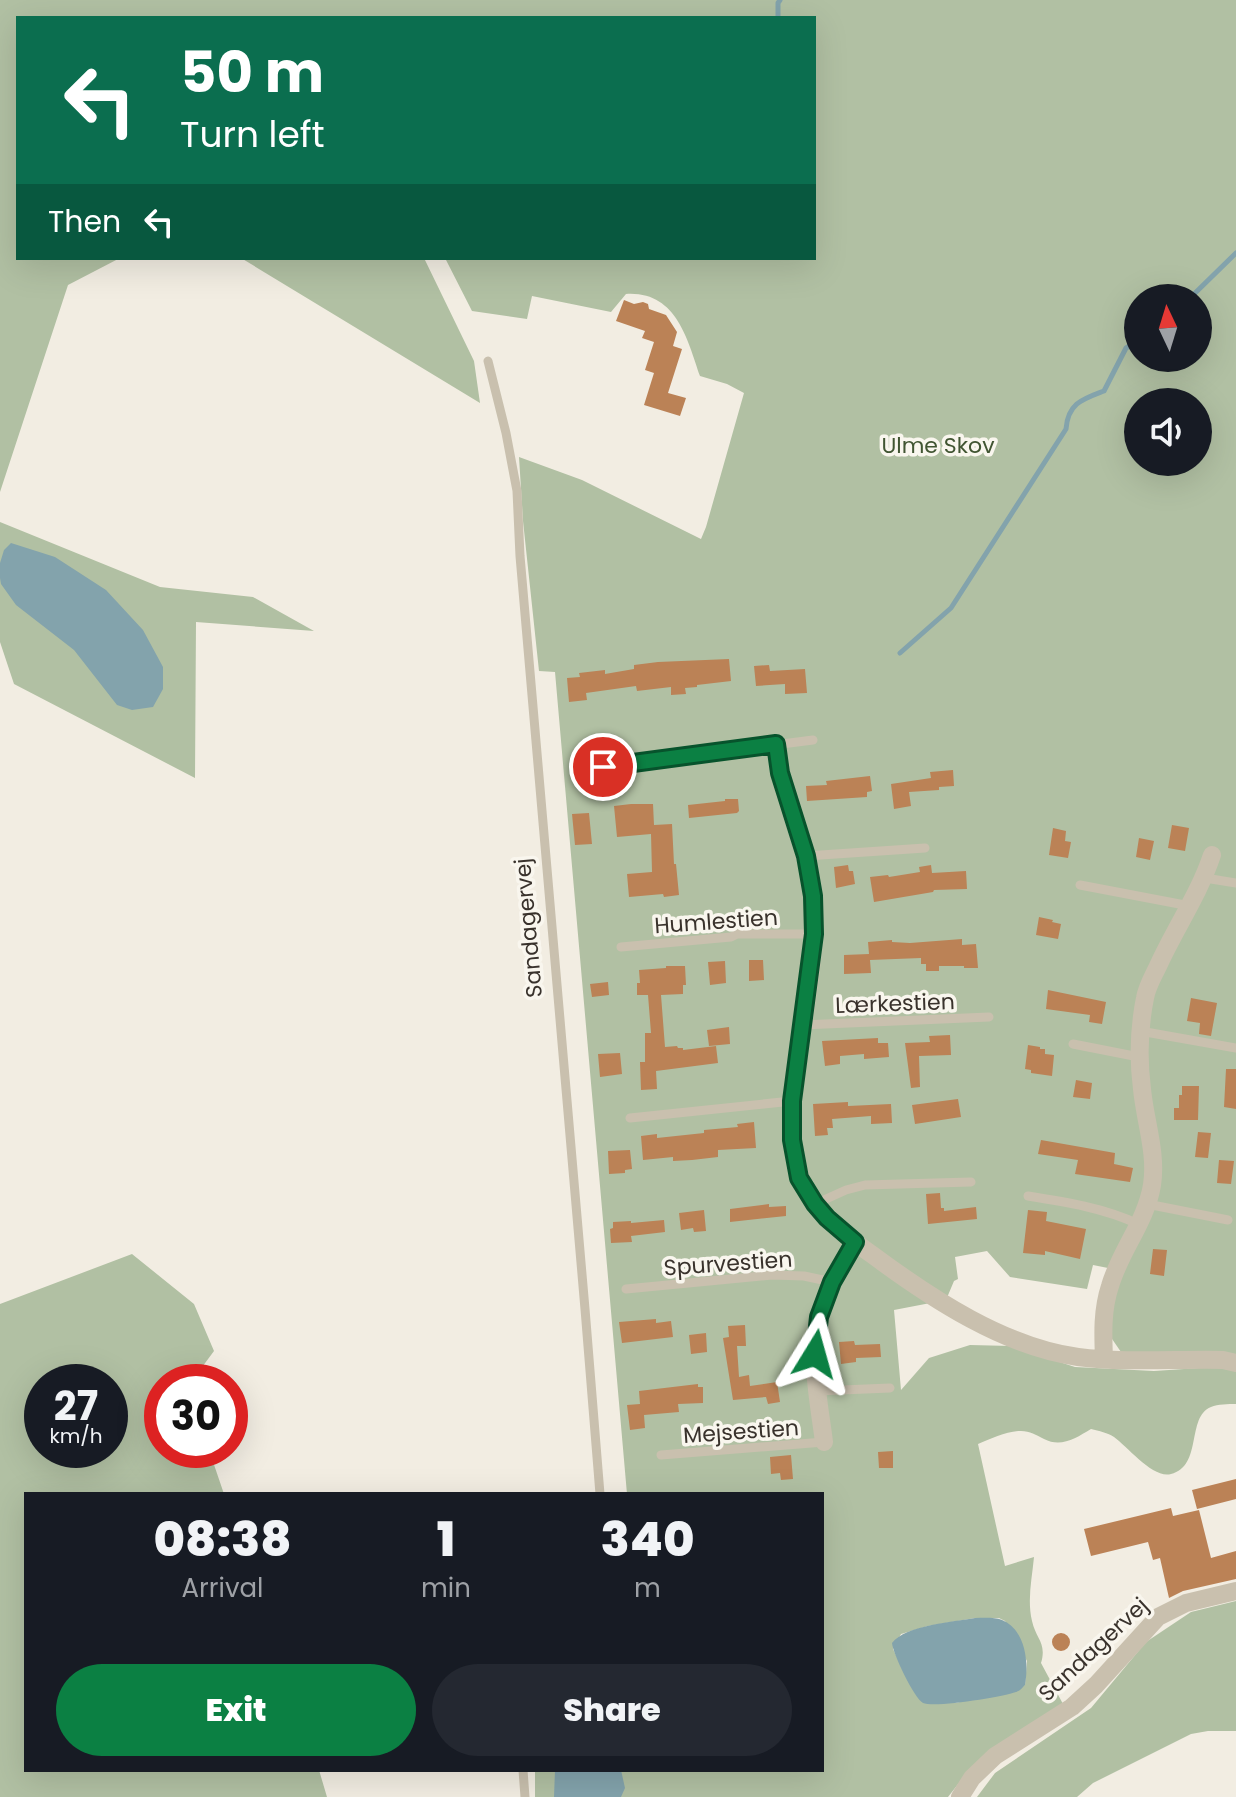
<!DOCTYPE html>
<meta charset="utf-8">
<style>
:root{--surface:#171b24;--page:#242831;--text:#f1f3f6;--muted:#9ea1a6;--accent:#0b8043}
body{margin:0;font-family:Poppins,sans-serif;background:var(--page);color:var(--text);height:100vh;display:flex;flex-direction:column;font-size:30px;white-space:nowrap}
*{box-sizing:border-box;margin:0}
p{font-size:26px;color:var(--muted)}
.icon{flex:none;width:44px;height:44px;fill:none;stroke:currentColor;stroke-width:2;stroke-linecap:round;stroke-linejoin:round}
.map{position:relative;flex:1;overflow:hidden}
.drawer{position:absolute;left:24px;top:1492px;width:800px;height:280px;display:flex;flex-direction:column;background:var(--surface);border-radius:0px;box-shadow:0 8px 32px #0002}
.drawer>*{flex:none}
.hud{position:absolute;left:16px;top:16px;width:800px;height:244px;border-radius:0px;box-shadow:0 8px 32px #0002;background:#0b6e4f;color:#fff;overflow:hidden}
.needle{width:52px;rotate:356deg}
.buttons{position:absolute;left:1124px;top:284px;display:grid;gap:16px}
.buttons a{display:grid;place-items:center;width:88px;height:88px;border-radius:50%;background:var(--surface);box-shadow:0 8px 32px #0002;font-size:40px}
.speed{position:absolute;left:24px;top:1364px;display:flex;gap:16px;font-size:40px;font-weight:700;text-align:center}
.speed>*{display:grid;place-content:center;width:104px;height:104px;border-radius:50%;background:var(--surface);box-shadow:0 8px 32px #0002;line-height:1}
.speed small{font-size:20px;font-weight:400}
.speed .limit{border:12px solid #d22;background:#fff;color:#111}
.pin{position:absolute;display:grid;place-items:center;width:68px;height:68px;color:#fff;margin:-34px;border:4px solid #fff;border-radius:50%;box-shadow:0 2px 8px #0007}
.me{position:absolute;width:88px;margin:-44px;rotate:8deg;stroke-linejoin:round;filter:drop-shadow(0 0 6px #0008)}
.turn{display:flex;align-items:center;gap:28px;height:168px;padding:0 32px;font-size:36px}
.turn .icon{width:104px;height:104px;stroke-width:2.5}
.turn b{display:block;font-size:56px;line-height:68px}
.then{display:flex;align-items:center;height:76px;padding:0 32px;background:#0003;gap:16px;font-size:30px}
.eta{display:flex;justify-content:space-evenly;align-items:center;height:136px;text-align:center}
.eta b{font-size:48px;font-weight:800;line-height:56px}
.button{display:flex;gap:16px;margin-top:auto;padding:16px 32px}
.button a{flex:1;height:92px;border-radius:48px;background:var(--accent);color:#fff;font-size:32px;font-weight:800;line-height:92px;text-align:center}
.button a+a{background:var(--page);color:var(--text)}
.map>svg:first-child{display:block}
.green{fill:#b1c0a3;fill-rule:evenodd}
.water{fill:#83a3ac}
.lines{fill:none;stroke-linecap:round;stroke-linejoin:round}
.stream{stroke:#83a3ac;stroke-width:5}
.building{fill:#bb8256}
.service{stroke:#c9c0ae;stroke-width:9}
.minor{stroke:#c9c0ae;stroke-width:18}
.route-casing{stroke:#07532c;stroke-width:20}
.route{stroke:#0b8043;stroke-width:14}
.labels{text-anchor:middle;stroke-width:7;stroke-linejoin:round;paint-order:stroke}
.park-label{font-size:22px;fill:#415532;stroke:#f9f6ee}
.street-label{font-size:22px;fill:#39322c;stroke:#f9f6ee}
</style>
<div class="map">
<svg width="1236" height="1797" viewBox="0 0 1236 1797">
<rect width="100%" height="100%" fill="#f2ede2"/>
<path class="green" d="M0,0H1236V1357L1121,1352L1110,1336L1112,1302L1123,1271L1093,1265L1087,1289L1010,1277L987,1251L955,1257L958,1279L954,1281L946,1300L894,1310L901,1390L929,1358L970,1345L1011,1346L1075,1367L1154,1371L1214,1367L1236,1371V1404C1228,1404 1218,1404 1211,1407C1186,1417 1203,1466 1171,1474C1153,1479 1128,1447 1114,1437C1108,1433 1099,1431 1091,1429C1076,1438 1061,1448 1044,1439C1036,1435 1030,1431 1021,1431C1007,1431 991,1439 978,1444L1005,1566L1034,1557C1032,1578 1027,1600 1032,1621C1036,1639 1047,1643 1041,1663L1063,1704L966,1774L948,1797H535V1770H822V1494H627L555,672L539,671L523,521L519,457L582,480L701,539L706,527L744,393L727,384L700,376C687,338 676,291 626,294L611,312L532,296L527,319L472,311L445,258H814V18H18V258H120L68,285L0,492ZM1138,298H1198V358H1138ZM1138,402H1198V462H1138ZM975,1618H999L1005,1621L1027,1661L1025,1685L956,1703H924L908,1680L893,1649L901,1634L928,1626Z
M241,258H424L474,361L480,403Z
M0,522L160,587L253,597L314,631L196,622L195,778L14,684L0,642Z
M132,1254L194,1304L214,1351L194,1378V1382H162V1450H209L224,1494H26V1770H319L327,1797H0V1304ZM110,1382V1450H42V1382Z
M1236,1601V1731H1208L1191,1734L1093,1783L1077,1797H977L995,1773L1091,1708L1146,1642L1191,1612Z"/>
<path class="water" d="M11,543L55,557L106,590L143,630L163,667V689L153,707L132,710L117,705L74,650L16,605L1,584L0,578V563L4,550Z
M975,1618C984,1618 994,1617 1002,1620C1026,1630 1029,1663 1025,1685C1021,1689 1021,1690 1016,1692C1002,1697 935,1708 923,1703C914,1698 893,1654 892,1643C906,1625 953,1622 975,1618Z
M555,1770H621L625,1788L621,1797H554Z"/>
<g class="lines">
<path class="stream" d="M778,18V3L780,0
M1190,298L1236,253
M900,653L951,608L1066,429C1068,403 1083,399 1104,391L1126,348L1138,341"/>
</g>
<path class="building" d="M624,300L634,304L643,302L648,304L649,309L666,315L677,332L673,346L682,349L668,393L686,398L680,416L644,405L654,373L645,370L654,342L642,338L645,331L616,321Z
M729,659L731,681L697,685V687L685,688L686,694L671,695V687L637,691L636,686L586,693L587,700L569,702L567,678L580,677L579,673L605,670V674L634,669V665L658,662Z
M769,665L770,671L805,669L807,693L785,694V684L756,686L754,666Z
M953,770L954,786L939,787V790L909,792L911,806L894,809L891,784L931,778L930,772Z
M870,776L872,791L867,792V797L807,801L806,786L827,785L826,781Z
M725,799H738L739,811L737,813L689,818L688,805L725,801Z
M631,804H653L654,825L672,824L674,864H676L679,895L664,897L663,894L629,897L627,874L652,872L651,834L617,837L614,806Z
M589,813L592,844L575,845L572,814Z
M1172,825L1189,828L1185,851L1168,848Z
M1053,828L1066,831L1065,841L1071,842L1068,858L1049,855Z
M1139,838L1154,841L1150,860L1136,857Z
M848,865L849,871H853L855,884L836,888L834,867Z
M931,865L932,873L966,871L967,889L934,890L933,892L874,902L870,877L888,875L889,877L920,872L919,867Z
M1039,917L1053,920L1052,922L1061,924L1058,939L1036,935Z
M962,939V945L976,944L978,968H964V966H939V971H926V964H921V958L870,960L871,973L844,974V955L869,954L868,942L892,940V942L910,943Z
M749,960H763L764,980L749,981Z
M725,961L726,983L710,985L708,962Z
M666,966H685L686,985H683V994L661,995L665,1047L677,1046L678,1048H683V1050L716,1046L718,1063L656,1071L657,1089L641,1090L640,1062H645V1033H651L648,995H637V983H640L639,970L666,968Z
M608,982L609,995L592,997L590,984Z
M1048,990L1106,1002L1102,1024L1089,1022L1090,1015L1046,1009Z
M1191,998L1217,1003L1211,1036L1199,1034L1200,1023L1187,1021Z
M729,1027L730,1044L709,1046L707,1030Z
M950,1035L951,1055L919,1056L920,1087L911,1088L905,1043L930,1042L929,1036Z
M878,1038V1043H888L889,1057L864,1059V1054L840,1056V1064L825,1066L822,1041Z
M1028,1045L1040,1047V1049H1045V1054L1054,1055L1052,1076L1031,1073V1070L1025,1069Z
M620,1053L622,1074L600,1077L598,1054Z
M1226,1069H1236V1109L1224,1107Z
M1076,1080L1092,1083L1090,1099L1073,1097Z
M1182,1086H1199L1198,1120H1174V1108H1179V1095H1182Z
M958,1099L961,1117L915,1124L912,1105Z
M848,1102V1106L891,1104L892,1123L871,1124V1116L832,1119L833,1128H827L828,1135L815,1136L813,1104Z
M754,1122L756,1148L718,1150V1157L692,1160L673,1161V1157L643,1160L641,1136L657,1134V1138L704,1133V1130L738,1127L737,1124Z
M1198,1132L1211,1133L1208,1158L1195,1157Z
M1041,1140L1115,1153L1114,1164L1133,1168L1130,1182L1075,1174L1078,1160L1038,1154Z
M630,1150L632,1169L625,1170V1173L609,1174L608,1151Z
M1219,1160L1234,1161L1231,1184L1217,1183Z
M940,1193L941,1208H944V1211L976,1207L977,1219L928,1224L926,1194Z
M769,1204V1207L786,1206V1216L730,1222V1209Z
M704,1210L706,1231L694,1232L693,1228L681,1230L679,1213Z
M1028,1210L1047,1212L1046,1221L1086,1229L1080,1259L1045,1251V1255L1023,1253Z
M664,1220L665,1232L631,1236L632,1242L611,1243L610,1229L613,1228V1222L631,1221V1223Z
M1153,1249L1167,1250L1164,1276L1150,1274Z
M656,1319V1323L671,1321L673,1337L622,1343L619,1322Z
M745,1325L746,1346H737L739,1377L749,1375L750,1386L777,1382L780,1402L768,1404L766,1397L733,1400L723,1338L729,1337L728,1326Z
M706,1333L707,1352L691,1354L689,1335Z
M854,1341L855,1345L880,1344L881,1357L856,1358V1362L841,1364L839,1342Z
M698,1384V1387H703V1403L678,1404L679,1412L644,1415L645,1428L630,1430L627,1405L640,1404L639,1391Z
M893,1451V1468H879L878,1452Z
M791,1455L793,1479L781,1480L780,1473L771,1474L770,1457Z
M1236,1479V1499L1197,1509L1192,1490Z
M1171,1508L1173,1516L1199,1510L1211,1558L1236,1551V1579L1183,1591L1169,1598L1160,1558L1153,1560L1148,1542L1091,1556L1084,1529Z
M1052 1642a9 9 0 1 1 18 0a9 9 0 1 1-18 0Z"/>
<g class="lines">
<path class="service" d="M488,361L506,433L517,491L520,556L585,1309L600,1494
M603,767L813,740
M806,856L925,848
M1205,878L1236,883
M1080,885L1190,906
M621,947L731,937L737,934H814
M802,1025L989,1017
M1140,1031L1236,1048
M1073,1044L1139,1057
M630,1118L792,1101
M1028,1196C1066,1202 1104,1208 1138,1224
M815,1204L846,1190L865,1185L971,1182
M1147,1204L1228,1220
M626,1289L772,1275L804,1276L832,1282
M818,1391L890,1388
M661,1455L824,1442
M523,1770L525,1797"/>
<path class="minor" d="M776,744C777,754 778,764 780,774C790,816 808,853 813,896C818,949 804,1012 797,1065C793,1090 789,1117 793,1143C796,1166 801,1186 815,1204C830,1225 853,1241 874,1256C932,1299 1005,1347 1078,1357C1125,1363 1175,1359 1223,1360L1236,1363
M1104,1359C1103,1334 1102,1310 1110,1286C1120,1251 1146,1222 1152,1185C1157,1153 1145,1121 1142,1089C1138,1058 1139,1028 1145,998C1147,986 1154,975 1159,964C1176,927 1199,894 1212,855
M824,1442C819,1402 809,1357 819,1316C826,1290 841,1266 855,1242
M960,1797L972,1778L995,1756L1072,1707L1096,1685L1158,1617L1186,1603L1236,1591"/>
</g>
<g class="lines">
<defs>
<path id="route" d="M603,767L776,744L780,773L806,856L813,896L814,934L792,1101V1140L799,1178L815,1204L827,1218L855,1242L832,1282L819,1317L815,1354"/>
</defs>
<use href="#route" class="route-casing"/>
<use href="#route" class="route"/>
</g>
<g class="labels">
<g class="park-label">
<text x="938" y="453">Ulme Skov</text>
</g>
<g class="street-label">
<text transform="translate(716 921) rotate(-4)" y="8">Humlestien</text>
<text transform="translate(528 928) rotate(-95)" y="8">Sandagervej</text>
<text transform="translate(895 1003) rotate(-2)" y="8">Lærkestien</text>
<text transform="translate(728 1263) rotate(-4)" y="8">Spurvestien</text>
<text transform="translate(741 1431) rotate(-4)" y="8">Mejsestien</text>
<text transform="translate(1093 1649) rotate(-43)" y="8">Sandagervej</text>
</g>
</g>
</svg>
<div class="buttons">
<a><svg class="needle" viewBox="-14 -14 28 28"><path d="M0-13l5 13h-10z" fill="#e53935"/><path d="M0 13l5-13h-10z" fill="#9ea1a6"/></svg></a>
<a><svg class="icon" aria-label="sound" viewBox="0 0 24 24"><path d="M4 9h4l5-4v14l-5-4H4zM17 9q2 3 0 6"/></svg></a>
</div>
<div class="speed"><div>27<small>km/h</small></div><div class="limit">30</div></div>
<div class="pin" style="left:603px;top:767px;background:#d93025"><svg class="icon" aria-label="arrive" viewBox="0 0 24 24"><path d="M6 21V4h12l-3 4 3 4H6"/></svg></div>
<svg class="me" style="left:815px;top:1354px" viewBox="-20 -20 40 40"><path d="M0-17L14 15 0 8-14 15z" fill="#0b8043" stroke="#fff" stroke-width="4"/></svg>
<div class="hud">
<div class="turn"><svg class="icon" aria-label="left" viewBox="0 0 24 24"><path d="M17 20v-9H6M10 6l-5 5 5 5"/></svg><div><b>50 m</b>Turn left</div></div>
<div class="then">Then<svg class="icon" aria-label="left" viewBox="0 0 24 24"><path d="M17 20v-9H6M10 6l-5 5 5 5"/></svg></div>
</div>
<section class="drawer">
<div class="eta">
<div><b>08:38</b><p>Arrival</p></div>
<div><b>1</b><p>min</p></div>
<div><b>340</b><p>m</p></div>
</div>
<div class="button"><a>Exit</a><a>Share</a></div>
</section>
</div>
